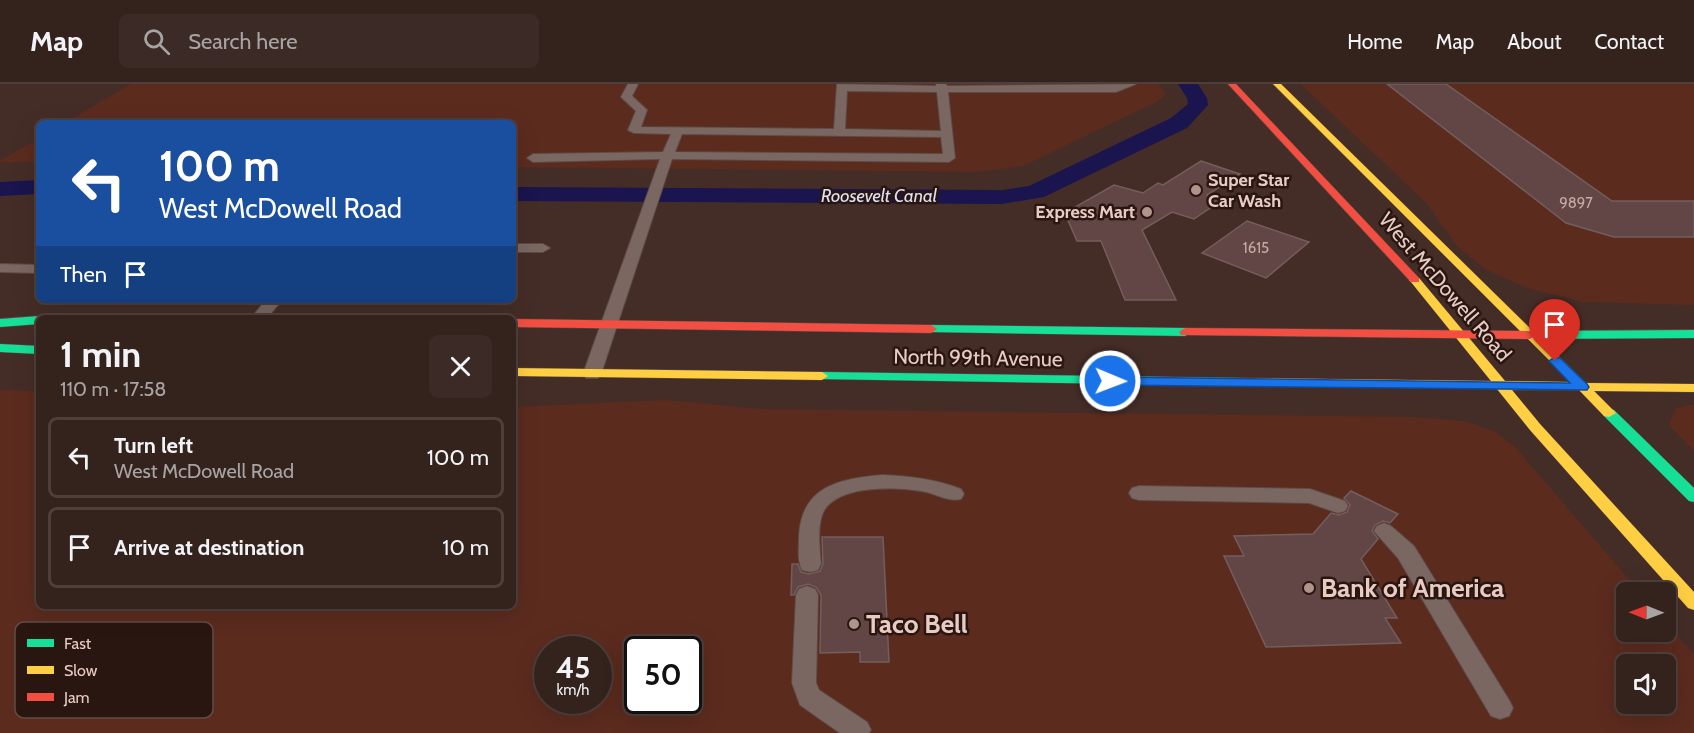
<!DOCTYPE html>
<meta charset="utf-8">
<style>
:root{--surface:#34221d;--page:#3c2a26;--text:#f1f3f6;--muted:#a9a4a4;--line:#4e3f3b}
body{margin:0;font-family:Cabin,sans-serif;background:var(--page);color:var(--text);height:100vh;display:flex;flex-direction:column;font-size:22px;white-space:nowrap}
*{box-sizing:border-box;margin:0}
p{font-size:20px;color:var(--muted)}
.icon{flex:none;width:33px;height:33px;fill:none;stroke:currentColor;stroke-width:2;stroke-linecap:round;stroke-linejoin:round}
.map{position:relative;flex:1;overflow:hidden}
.sheet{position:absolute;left:36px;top:231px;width:480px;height:294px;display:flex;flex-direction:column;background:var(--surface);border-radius:9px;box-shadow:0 6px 24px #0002,0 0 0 2px var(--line)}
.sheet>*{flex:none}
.top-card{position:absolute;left:36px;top:36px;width:480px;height:183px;border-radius:9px;box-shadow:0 6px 24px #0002,0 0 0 2px var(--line);background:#1a4fa0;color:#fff;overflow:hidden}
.needle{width:39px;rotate:271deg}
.tools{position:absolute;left:1616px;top:498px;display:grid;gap:12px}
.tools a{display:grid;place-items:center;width:60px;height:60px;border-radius:9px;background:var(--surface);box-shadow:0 6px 24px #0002,0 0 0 2px var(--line);font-size:30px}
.speed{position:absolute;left:534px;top:552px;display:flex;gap:12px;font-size:30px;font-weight:700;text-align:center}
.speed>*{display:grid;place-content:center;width:78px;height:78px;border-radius:50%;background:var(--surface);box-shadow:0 6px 24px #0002,0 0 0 2px var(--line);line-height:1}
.speed small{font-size:15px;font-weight:400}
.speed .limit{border:3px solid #111;border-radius:9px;background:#fff;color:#111}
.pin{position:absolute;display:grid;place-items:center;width:51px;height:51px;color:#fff;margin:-62px -26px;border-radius:50% 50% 50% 0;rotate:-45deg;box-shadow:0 0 6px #0007}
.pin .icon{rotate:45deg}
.me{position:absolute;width:66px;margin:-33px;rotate:91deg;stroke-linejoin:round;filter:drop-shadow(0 0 4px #0008)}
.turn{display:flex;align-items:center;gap:21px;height:126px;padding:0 24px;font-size:27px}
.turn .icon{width:78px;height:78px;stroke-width:2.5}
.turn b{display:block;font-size:42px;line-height:51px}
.then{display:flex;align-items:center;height:57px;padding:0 24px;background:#0003;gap:12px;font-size:22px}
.round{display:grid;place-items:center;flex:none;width:63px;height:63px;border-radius:9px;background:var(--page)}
.overview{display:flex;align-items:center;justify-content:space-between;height:102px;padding:0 24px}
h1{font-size:36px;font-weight:800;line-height:45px}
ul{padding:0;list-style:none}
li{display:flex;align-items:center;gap:18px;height:81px;margin:0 12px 9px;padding:0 12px;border:3px solid var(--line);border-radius:9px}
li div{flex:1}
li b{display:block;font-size:22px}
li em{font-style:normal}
header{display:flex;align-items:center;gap:36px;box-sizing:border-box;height:84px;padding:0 30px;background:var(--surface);border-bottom:2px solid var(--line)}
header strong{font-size:28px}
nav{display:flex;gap:33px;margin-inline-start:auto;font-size:21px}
.search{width:420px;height:54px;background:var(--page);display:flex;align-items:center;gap:15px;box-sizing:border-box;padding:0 21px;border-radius:9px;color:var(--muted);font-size:22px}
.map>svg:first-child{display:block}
.built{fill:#5b2b1e;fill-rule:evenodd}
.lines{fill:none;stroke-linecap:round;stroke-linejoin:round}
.canal{fill:#1a144f;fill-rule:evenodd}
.building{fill:#614645;stroke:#735e5c;stroke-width:1.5}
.lane-casing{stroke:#5e4a45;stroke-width:2}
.fast-casing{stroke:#5e4a45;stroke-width:1}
.slow-casing{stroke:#5e4a45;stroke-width:1}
.jam-casing{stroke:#5e4a45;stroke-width:1}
.lane{fill:#7a6762;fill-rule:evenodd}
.fast{fill:#16e098;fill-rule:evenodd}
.slow{fill:#ffcf43;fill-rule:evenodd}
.jam{fill:#f24e42;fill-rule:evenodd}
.route{fill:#1a73e8;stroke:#114b97;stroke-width:1.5}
.poi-dot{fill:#af948c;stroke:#2a1610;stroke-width:2}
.labels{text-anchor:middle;stroke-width:5;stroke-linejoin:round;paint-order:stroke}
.far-number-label{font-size:15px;fill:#c6aaa4}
.far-poi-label{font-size:18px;font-weight:bold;fill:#e8cbc3;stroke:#2a1610;text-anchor:start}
.far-water-label{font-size:18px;font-style:italic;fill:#dee2f7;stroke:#2a1610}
.street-label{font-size:21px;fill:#e8cbc3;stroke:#2a1610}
.near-poi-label{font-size:26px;font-weight:bold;fill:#e8cbc3;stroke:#2a1610;text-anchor:start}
.key{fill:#2a1610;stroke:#634c46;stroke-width:1.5}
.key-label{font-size:16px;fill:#e8cbc3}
</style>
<header>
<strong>Map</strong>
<div class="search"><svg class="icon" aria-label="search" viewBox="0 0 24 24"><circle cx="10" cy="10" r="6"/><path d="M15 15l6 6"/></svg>Search here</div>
<nav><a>Home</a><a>Map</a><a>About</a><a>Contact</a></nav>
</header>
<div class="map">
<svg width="1694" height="649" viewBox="0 0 1694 649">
<rect width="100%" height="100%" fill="#452d27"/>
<path class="built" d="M131,0H1158L1166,10L1158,17L1023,82L976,88L513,83V39H65Z
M1301,0H1694V221L1583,218L1527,204L1485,185L1457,162L1427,120Z
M39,54V78H0V77Z
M0,306L39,307V522H513V323L666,316L762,325L1411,333L1465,337L1496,348L1515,363L1640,508H1626V548H1665V537L1694,571V649H0ZM548,566H598V616H548ZM638,566H688V616H638ZM1626,580H1665V620H1626Z
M1690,320L1694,321V367L1669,341L1675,325Z"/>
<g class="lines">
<path class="canal" d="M1178,0H1198L1207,14L1208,21L1187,44L1044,113L1002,120L513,117V103L1002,106L1029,102L1171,34L1188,20L1187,14Z
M39,96V110L0,112V98Z"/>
</g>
<path class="building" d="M1387,0H1446L1612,117H1694V153H1614L1566,139Z
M1201,77L1240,90L1207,111L1222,116L1194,135L1172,128L1142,146L1176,216H1125L1101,157H1077L1067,134L1083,126L1075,123L1114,101L1143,109L1158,99L1163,101Z
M1247,137L1309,158L1266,194L1202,169Z
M1351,407L1398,430L1390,439L1383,437L1375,441L1372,447L1378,455L1361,475L1397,534H1385L1401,559L1266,563L1224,472H1244L1234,452L1313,450L1331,429L1339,431L1347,428L1350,421L1344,414Z
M822,453H883L889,578H860V568L820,569L821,511L816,503L808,500L798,503L794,511H791L792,480H798L801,488L809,490L820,487L823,480Z"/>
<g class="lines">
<defs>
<path id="lane" d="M628,0H638L632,12L647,26L641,43L834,45L837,0L936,2V0H946L947,2L1136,0L1116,8H948L955,74L949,78L672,75L601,290L598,294H586L583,290L660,75L533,78L527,74L533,70L663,68L671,50L634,49L628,46L636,27L621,13ZM847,7L937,8L941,47L845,45ZM682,50L941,53L943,70L675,68Z
M513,160H543L550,164L543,168H513Z
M0,180L39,181V189L0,188Z
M266,216H282L267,234H251Z
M882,391C910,392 935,395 961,405L964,410L961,415C949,418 938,411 926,408C899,403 843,400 825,425C816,439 820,465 821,480L818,486L810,488L802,486C797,476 799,464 799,453C801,402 839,395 882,391Z
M1139,402L1310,405L1345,417L1348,422L1345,427L1338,429L1309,419L1139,416L1132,414L1129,409L1132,404Z
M1384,439L1391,442L1414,462L1509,616L1513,624L1509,632L1500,635L1491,632L1398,474L1374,447L1377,442Z
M807,502L815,505L818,511L816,599L819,606L867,638L871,646L869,649H840L800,621L792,599L796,511L799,505Z"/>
<path id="fast" d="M39,232L44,234H39V240L0,243V235Z
M931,241L1185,244L1191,248L1185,252L927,248L925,245L927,242Z
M1694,246V254L1530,255L1524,251L1530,247Z
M0,260L39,262V270L0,268Z
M822,288L1244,294L1251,298L1244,302L817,295L816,292Z
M1609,325L1614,326L1694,404V418L1689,417L1604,332L1602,329L1604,326Z"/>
<path id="slow" d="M1273,0H1281L1586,299L1694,300V308L1594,307L1616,329L1609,333L1604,332L1579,306H1512L1540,340L1694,508V526L1688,524L1530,346L1497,305L1239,301L1237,298L1244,294L1491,297L1411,198L1409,196L1415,193L1419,194L1505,297L1571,298Z
M513,284L822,288L828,292L822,296L513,292Z"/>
<path id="jam" d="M1228,0H1236L1419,194V198H1411Z
M513,235L931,241L937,245L931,249L513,243Z
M1185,244L1530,247L1536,251L1530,255L1181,251L1179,248Z"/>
</defs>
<use href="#lane" class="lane-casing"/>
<use href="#fast" class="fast-casing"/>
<use href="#slow" class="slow-casing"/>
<use href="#jam" class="jam-casing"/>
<use href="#lane" class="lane"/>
<use href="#fast" class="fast"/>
<use href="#slow" class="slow"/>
<use href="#jam" class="jam"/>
</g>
<path class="route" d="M1555,273L1560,274L1587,300L1589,303L1587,306L1110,301L1104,297L1110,293L1570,299L1549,277Z"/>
<g class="poi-dot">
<circle cx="1196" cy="106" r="6"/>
<circle cx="1147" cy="128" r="6"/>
<circle cx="1309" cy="504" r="6"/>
<circle cx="854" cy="540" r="6"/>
</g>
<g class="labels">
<g class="far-number-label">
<text x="1576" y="124">9897</text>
<text x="1256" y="169">1615</text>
</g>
<g class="far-poi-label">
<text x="1208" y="102">Super Star<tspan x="1208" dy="21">Car Wash</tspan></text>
<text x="1135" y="134" text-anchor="end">Express Mart</text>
</g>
<g class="far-water-label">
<text x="879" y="118">Roosevelt Canal</text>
</g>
<g class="street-label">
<text transform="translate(1445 203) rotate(49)" y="7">West McDowell Road</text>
<text transform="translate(978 274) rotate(1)" y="7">North 99th Avenue</text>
</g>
<g class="near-poi-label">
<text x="1321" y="513">Bank of America</text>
<text x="866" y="549">Taco Bell</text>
</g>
</g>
<rect x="15" y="538" width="198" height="96" rx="9" class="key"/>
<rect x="27" y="555" width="27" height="8" fill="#16e098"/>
<rect x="27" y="582" width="27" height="8" fill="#ffcf43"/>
<rect x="27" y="609" width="27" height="8" fill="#f24e42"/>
<g class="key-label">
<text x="64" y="565">Fast</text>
<text x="64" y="592">Slow</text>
<text x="64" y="619">Jam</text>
</g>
</svg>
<div class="tools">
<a><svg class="needle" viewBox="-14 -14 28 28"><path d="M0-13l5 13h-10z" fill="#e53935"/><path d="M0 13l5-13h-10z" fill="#a9a4a4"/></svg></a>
<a><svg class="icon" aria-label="sound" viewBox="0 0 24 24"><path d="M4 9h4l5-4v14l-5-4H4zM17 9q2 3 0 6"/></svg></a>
</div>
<div class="speed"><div>45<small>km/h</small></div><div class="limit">50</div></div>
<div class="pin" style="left:1555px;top:277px;background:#d93025"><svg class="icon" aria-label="arrive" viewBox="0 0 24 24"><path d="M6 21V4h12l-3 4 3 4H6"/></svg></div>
<svg class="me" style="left:1110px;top:297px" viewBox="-20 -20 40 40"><circle r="17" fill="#1a73e8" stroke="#fff" stroke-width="3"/><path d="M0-11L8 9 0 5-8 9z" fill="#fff"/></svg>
<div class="top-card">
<div class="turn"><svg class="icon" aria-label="left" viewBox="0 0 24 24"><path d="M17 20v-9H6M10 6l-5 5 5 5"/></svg><div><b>100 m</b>West McDowell Road</div></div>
<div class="then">Then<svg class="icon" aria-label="arrive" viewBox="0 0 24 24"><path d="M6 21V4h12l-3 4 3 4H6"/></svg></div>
</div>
<section class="sheet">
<div class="overview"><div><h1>1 min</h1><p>110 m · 17:58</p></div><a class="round"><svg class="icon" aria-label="close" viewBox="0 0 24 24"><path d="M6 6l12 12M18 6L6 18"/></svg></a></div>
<ul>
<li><svg class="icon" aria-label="left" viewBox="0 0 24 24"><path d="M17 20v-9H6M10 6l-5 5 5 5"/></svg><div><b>Turn left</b><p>West McDowell Road</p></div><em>100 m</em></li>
<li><svg class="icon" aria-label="arrive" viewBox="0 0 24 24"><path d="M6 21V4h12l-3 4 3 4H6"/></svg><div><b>Arrive at destination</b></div><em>10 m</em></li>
</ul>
</section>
</div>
